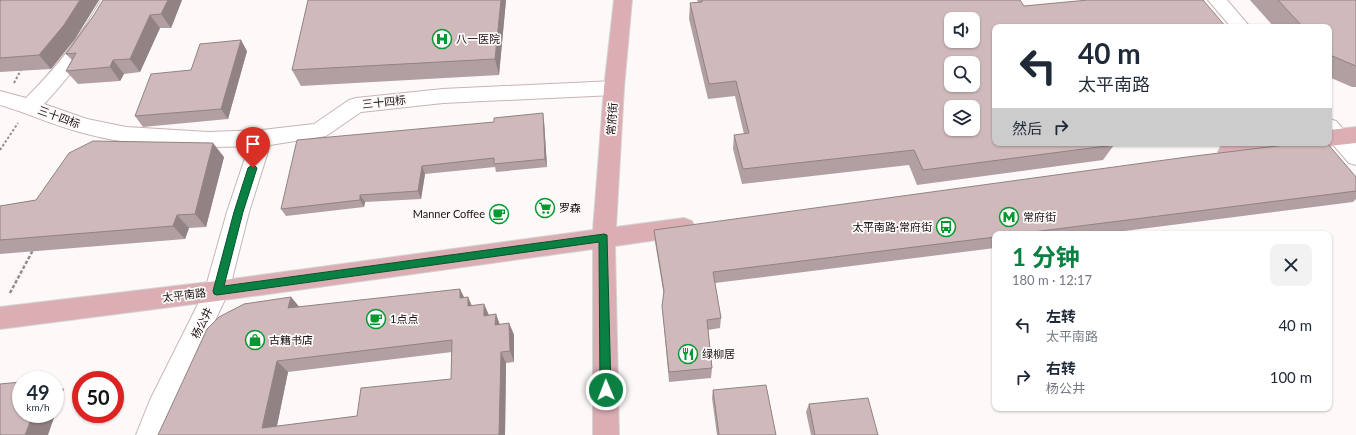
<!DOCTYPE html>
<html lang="zh">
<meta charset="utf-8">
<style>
:root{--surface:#fff;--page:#f2f2f3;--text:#1f2937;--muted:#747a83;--accent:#0b8043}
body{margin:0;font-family:Lato,"Noto Sans SC",sans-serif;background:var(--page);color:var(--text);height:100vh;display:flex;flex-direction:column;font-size:15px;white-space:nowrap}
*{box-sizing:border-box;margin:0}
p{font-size:13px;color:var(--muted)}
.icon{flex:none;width:22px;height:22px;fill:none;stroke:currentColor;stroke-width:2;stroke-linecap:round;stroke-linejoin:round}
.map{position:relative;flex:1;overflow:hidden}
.side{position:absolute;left:992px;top:231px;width:340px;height:180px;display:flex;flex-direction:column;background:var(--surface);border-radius:8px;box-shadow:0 1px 3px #0004}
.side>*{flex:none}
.guide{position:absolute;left:992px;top:24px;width:340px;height:122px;border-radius:8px;box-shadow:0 1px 3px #0004;background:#fff;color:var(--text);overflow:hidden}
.controls{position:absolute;left:944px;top:12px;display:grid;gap:8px}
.controls a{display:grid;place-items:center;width:36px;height:36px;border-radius:8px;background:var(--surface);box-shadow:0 1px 3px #0004;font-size:20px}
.speed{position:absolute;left:12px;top:371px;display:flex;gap:8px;font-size:20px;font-weight:700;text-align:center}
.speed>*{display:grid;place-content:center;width:52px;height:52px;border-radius:50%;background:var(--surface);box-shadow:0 1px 3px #0004;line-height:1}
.speed small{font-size:10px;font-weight:400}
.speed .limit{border:6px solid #d22;background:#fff;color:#111}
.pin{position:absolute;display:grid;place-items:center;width:34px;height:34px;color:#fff;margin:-41px -17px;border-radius:50% 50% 50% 0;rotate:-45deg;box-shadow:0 0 4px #0007}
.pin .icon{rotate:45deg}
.me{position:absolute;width:44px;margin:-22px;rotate:359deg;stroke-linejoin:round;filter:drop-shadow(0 0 3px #0008)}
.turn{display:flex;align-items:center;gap:14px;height:84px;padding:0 20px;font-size:18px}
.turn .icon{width:52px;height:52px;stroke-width:2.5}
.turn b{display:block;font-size:28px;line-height:34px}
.then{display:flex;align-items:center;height:38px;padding:0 20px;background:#0003;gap:8px;font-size:15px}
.round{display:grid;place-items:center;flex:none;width:42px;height:42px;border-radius:8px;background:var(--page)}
.headline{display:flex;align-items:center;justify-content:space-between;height:68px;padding:0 20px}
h1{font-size:24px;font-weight:700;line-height:30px;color:var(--accent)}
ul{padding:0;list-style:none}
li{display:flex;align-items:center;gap:12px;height:52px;padding:0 20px}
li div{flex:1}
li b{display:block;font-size:15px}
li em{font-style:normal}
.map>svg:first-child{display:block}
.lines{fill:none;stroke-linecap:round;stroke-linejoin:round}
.minor-casing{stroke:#c9b3b6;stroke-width:2}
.major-casing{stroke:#d6d4d4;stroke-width:2}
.path-far1{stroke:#938d8d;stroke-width:2;stroke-dasharray:2.5 2;stroke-linecap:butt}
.path{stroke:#938d8d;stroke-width:2.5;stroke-dasharray:3.5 2;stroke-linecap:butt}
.minor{fill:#fff;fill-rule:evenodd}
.major{fill:#dbaeb4;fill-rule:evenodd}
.wall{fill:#b29fa1;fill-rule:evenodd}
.shaded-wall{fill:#918283}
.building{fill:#cfb9bb;stroke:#918283;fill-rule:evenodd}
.route{fill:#0b8043;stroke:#07532c}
.labels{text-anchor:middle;stroke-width:3.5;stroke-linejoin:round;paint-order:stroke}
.poi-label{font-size:11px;fill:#191112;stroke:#fdf9f9;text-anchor:start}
.street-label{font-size:11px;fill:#191112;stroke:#fdf9f9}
</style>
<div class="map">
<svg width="1356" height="435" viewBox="0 0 1356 435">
<rect width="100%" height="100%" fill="#fdf9f9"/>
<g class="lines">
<defs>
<path id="minor" d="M101,0H119C98,39 75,71 44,104L87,119L126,127L208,132L262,130L314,124L349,100L356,98L443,89L614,81L621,83L624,88L621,93L614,95L443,103L361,112L326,136L270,145L249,212L229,291L171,413L162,435H136L150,400L205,290L227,212L249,146C194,148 137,148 83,133C55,126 28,113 0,105V91L26,98C57,67 80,38 101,0Z
M1208,0H1227L1250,27H1231Z
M1329,119L1336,121L1356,143V165L1349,163L1329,140Z"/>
<path id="major" d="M614,0H632L624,88L616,227L684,218L692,221L695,227L692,233L684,236L615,246L619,435H593V249L217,301L0,329V307L217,281L593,230L604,88Z
M1356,127V143L1329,146L1322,143H1329V130Z
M1237,143H1306L1303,148L1296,151L1228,160L1221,158L1218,152L1221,146Z"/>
</defs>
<use href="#minor" class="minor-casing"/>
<use href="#major" class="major-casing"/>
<path class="path-far1" d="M14,83L22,68
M0,150L18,123"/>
<path class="path" d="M10,293L33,250"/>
<use href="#minor" class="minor"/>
<use href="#major" class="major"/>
</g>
<path class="wall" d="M1,0H99L75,39L51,69L0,72V2Z
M182,0L171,28H160L140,72L124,74L120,81L78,84L66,71L72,60L66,54L94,15Z
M506,0L499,75L301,86L292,70Z
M697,0H1020L995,27L1114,145L1103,160L917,185L909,165L742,184L733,149L734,135L744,134L735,96L708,99L689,19L690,3L698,2Z
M1250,0H1356V87H1352L1329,77V27H1274Z
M247,51L228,119L143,127L135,116L191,70Z
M544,121L547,167L496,172L495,167L425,174L421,199L365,202L364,207L286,216L281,209Z
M224,157L206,227L189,228L185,239L0,254V206L36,200Z
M1356,177V199L1353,202L1101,234H995V248L715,283L721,318L720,328L708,330L712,368L711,378L669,382L663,316L662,306L664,296L655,242L654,230Z
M291,297L299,307L468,297L472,306L484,304L489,315L496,314L500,325L509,323L514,335V362L506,363L505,435H158ZM452,352L451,379L357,416L277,426L288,372Z
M713,390L776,435H717L712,398Z
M809,404L878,435H811L806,412Z"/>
<path class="shaded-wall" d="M80,0H99L75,39L51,69L39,55Z
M168,0H182L171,28L161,14Z
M501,0H506L499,75L495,59Z
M150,15L160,28L140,72L130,59Z
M241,40L247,51L228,119L221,109Z
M113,60L124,74L120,81L110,67Z
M543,113L544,121L547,167L545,159Z
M213,143L224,157L206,227L195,214Z
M422,166L425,174L421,199L418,191Z
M360,195L365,202L364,207L360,200Z
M177,215L189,228L185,239L173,226Z
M460,289L466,301L460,298Z
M291,297L301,309L288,308Z
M468,297L473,309L468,306Z
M484,304L489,316H484Z
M496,314L500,326L495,325Z
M509,323L514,335V362L510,351Z
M501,352L506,363L505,435H499Z
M277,361L288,372L275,435L262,428Z
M55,384L64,389L48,435H25L33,414H55Z"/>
<path class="building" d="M1,0H80L64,25L39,55L0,58V2Z
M103,0H168L161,14L150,15L130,59L113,60L110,67L66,71L76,53L66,54L94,15Z
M308,0H501L495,59L292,70Z
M702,0H1020L1024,6L1088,0H1203L1226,27H995V143H1112L1114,145L923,170L914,150L743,169L734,135L749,133L736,81L709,84L690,3L702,2ZM951,19H973V41H951ZM951,63H973V85H951ZM951,107H973V129H951Z
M1278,0H1356V66L1330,55L1329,54V27H1303Z
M241,40L221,109L135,116L151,74L191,70L200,44Z
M543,113L545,159L494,164V158L422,166L418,191L360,195V200L281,209L297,140L494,122V118Z
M93,141L213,143L195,214L177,215L173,226L0,240V206L36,200L69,153Z
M1301,143H1327L1356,177V191L1017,234H995V237L713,272L721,318L707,320L712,368L669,372L662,306L664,291L654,230L1187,157Z
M460,289V298L468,297V306L484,304V316L496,314L495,325L509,323L510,351L501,352L499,435H158L207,329L219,317L244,304L291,297L288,308ZM452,340L451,379L361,388L357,416L262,428L277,361Z
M46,378L45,380H33Z
M21,382V414H33L25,435H0V384Z
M766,385L776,435H719L713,390Z
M868,398L878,435H815L809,404Z"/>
<path class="route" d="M253,164L257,168L243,212L224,286L604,234L607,235L611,390L609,393L606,394L602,393L600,390L599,242L217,295L214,294L213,291L234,212L248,168Z"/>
<defs>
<symbol id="hospital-ring" viewBox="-11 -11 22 22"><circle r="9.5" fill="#fdf9f9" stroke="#029931" stroke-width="1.5"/><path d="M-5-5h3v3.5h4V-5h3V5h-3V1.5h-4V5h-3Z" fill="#029931"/></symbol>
<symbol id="supermarket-ring" viewBox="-11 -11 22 22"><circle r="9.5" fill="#fdf9f9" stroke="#029931" stroke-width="1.5"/><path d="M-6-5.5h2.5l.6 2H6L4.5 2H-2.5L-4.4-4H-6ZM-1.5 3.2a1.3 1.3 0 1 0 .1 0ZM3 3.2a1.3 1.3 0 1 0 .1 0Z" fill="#029931"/></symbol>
<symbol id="cafe-ring" viewBox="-11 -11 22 22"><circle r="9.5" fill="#fdf9f9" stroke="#029931" stroke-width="1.5"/><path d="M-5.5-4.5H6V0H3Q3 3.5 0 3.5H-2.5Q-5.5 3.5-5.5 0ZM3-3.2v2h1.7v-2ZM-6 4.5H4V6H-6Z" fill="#029931"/></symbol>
<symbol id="metro-ring" viewBox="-11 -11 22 22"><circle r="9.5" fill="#fdf9f9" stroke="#029931" stroke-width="1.5"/><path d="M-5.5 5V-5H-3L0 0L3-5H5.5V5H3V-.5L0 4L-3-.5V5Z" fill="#029931"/></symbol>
<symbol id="bus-ring" viewBox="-11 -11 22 22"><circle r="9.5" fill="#fdf9f9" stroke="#029931" stroke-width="1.5"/><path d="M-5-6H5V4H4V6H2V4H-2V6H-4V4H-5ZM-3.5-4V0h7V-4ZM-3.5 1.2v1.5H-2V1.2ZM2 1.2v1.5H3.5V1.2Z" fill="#029931"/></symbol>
<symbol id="shop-ring" viewBox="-11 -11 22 22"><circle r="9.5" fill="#fdf9f9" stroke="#029931" stroke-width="1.5"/><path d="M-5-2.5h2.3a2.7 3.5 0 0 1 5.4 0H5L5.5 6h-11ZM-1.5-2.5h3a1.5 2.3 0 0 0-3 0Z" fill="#029931"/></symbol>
<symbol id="restaurant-ring" viewBox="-11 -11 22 22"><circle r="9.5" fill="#fdf9f9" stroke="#029931" stroke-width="1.5"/><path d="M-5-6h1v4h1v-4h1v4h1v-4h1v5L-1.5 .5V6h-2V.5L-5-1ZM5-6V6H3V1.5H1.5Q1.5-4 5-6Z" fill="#029931"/></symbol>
</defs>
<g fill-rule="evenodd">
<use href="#hospital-ring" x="431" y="28" width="22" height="22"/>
<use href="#supermarket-ring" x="534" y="197" width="22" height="22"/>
<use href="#cafe-ring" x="488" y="203" width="22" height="22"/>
<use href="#metro-ring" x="998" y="206" width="22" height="22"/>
<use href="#bus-ring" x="935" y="216" width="22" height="22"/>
<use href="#cafe-ring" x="365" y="308" width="22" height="22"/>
<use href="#shop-ring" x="244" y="329" width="22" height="22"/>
<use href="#restaurant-ring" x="677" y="343" width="22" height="22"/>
</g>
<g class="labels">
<g class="poi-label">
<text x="456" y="43">八一医院</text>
<text x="559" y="212">罗森</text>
<text x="485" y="218" text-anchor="end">Manner Coffee</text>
<text x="1023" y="221">常府街</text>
<text x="932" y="231" text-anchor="end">太平南路·常府街</text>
<text x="390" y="323">1点点</text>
<text x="269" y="344">古籍书店</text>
<text x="702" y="358">绿柳居</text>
</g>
<g class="street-label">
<text transform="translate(384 102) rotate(-6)" y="4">三十四标</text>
<text transform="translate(59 117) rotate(20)" y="4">三十四标</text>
<text transform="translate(612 119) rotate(-86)" y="4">常府街</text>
<text transform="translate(184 295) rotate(-7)" y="4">太平南路</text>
<text transform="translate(202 323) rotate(-64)" y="4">杨公井</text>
</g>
</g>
</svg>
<div class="controls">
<a><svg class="icon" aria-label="sound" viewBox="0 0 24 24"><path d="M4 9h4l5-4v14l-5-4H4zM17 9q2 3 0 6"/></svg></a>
<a><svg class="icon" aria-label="search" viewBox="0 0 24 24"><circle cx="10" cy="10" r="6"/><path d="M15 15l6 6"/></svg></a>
<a><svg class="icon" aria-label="layers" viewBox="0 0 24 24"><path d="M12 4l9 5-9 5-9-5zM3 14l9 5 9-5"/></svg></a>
</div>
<div class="speed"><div>49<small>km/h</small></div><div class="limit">50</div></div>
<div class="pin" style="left:253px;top:168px;background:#d93025"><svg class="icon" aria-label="arrive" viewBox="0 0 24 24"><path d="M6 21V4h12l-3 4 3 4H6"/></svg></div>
<svg class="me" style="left:606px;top:390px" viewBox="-20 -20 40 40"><circle r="17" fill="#0b8043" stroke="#fff" stroke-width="3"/><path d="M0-11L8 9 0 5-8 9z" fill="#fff"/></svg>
<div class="guide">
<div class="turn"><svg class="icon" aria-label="left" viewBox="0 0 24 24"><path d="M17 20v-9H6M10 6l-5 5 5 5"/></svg><div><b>40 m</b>太平南路</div></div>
<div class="then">然后<svg class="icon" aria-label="right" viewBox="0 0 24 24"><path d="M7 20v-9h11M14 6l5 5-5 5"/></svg></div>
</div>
<section class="side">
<div class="headline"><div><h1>1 分钟</h1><p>180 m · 12:17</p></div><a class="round"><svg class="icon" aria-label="close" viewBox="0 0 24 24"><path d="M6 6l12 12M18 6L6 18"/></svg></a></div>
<ul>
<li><svg class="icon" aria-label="left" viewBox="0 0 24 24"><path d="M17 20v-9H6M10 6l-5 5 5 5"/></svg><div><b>左转</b><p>太平南路</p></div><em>40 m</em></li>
<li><svg class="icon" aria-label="right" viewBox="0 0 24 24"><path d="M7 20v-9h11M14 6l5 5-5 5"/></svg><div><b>右转</b><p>杨公井</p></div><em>100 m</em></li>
</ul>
</section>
</div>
